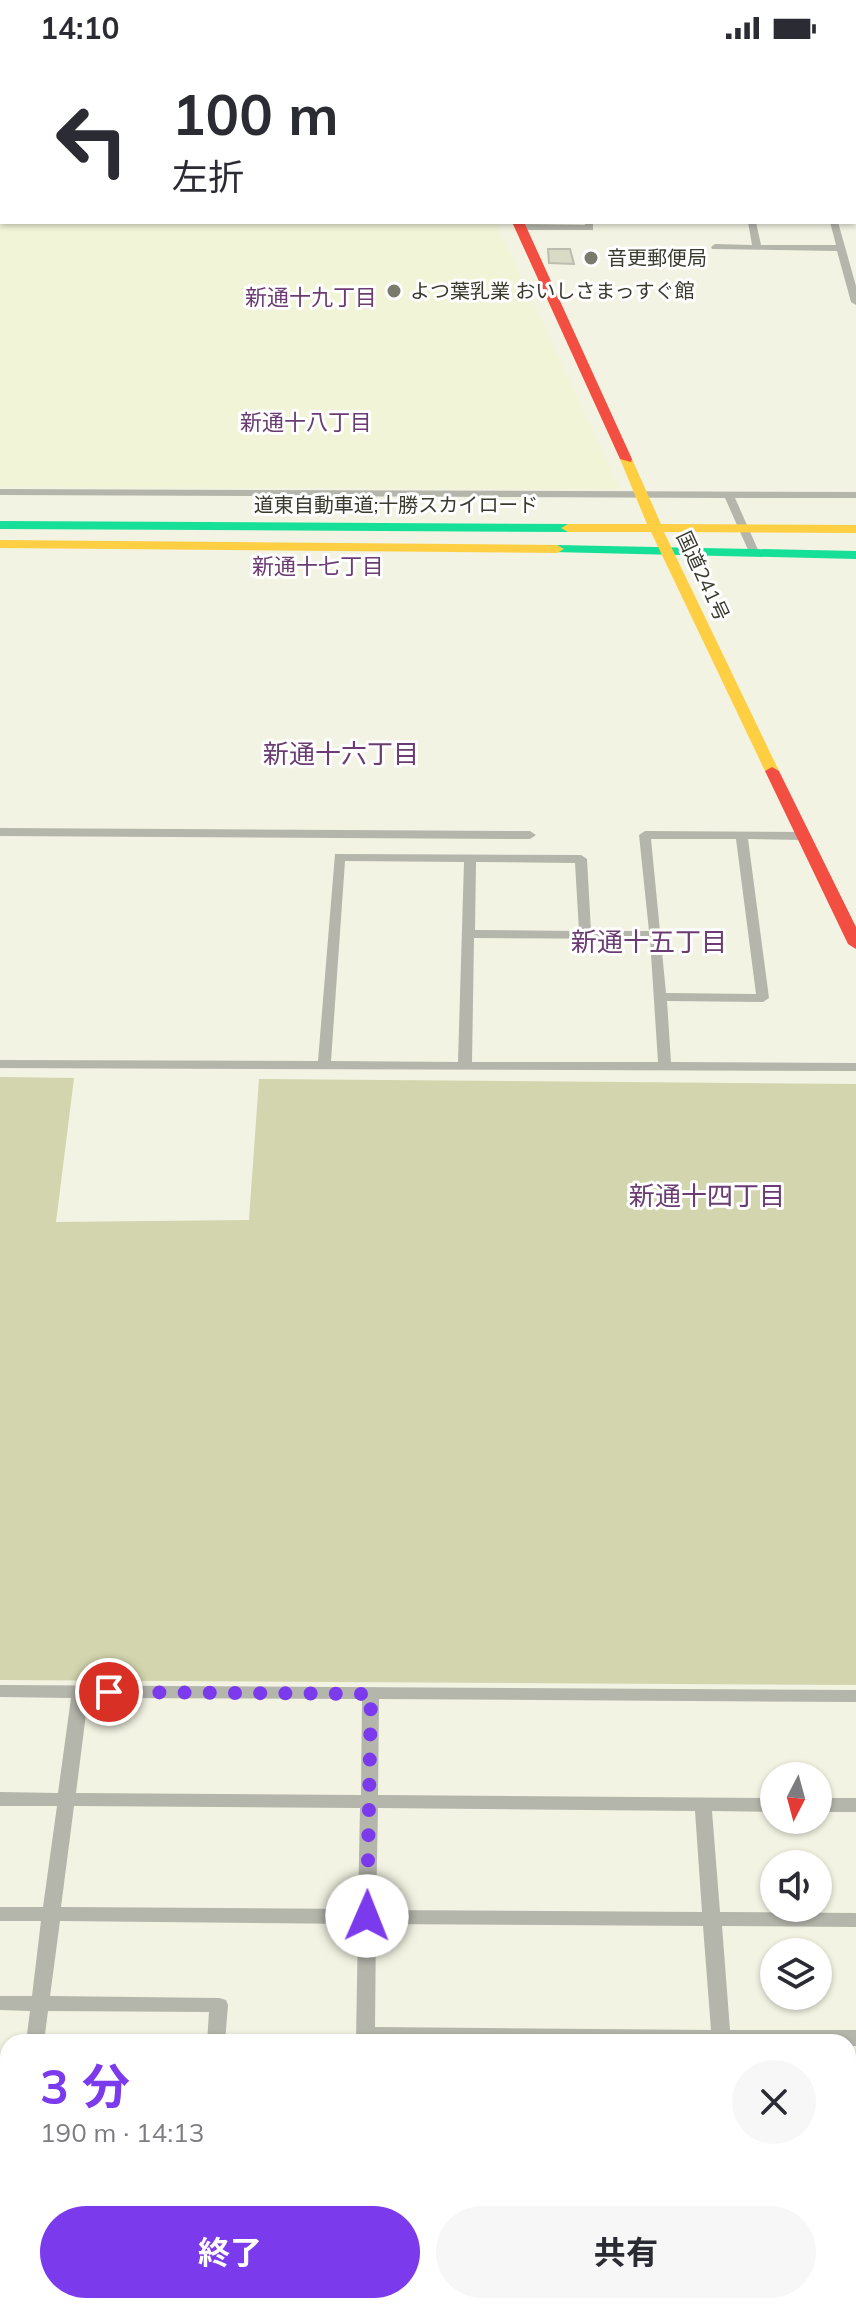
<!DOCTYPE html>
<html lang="ja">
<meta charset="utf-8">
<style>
:root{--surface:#fff;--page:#f7f7f7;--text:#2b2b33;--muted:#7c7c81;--accent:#7c3aed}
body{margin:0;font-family:Mulish,"Noto Sans JP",sans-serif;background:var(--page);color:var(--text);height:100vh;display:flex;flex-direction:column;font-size:30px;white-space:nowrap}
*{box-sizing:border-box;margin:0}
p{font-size:26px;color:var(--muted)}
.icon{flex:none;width:44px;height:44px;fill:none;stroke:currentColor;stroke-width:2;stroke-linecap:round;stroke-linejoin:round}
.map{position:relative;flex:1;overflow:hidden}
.sheet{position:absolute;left:0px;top:1978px;width:856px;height:280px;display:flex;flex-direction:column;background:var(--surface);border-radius:24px 24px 0 0;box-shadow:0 2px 6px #0004}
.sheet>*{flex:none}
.banner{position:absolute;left:0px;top:0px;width:856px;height:168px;box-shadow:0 2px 6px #0004;background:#fff;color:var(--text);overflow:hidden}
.needle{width:52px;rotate:186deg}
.tools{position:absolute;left:760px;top:1706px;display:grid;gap:16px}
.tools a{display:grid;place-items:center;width:72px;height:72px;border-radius:50%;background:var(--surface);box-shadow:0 2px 6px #0004;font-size:40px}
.pin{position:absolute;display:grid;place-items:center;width:68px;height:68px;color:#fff;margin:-34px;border:4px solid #fff;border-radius:50%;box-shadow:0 2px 8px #0007}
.me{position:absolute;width:88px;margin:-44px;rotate:1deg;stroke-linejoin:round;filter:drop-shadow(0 0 6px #0008)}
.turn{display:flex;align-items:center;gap:28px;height:168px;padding:0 40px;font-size:36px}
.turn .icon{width:104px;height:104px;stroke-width:2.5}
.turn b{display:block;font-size:56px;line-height:68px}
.round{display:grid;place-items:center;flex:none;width:84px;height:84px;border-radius:42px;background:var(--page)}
.head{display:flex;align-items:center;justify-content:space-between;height:136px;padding:0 40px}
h1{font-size:48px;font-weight:700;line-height:60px;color:var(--accent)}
.button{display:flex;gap:16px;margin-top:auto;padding:16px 40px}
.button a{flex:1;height:92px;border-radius:48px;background:var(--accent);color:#fff;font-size:32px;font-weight:700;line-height:92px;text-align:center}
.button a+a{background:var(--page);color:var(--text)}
.status{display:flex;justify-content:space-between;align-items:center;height:56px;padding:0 40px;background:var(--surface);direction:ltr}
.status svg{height:22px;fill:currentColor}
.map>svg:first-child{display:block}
.built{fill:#f1f4d6}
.forest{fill:#d2d5ad}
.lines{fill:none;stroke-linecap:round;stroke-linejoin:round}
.river{fill:#c5c99b;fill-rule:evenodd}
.building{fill:#d9dbc7;stroke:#bcbdaf;stroke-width:2}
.street{fill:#b4b5ab;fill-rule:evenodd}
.fast{fill:#16e098;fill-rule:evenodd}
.slow{fill:#ffcf43;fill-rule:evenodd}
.jam{fill:#f24e42;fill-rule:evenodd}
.route{stroke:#7c3aed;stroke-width:14;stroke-dasharray:0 25.2}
.poi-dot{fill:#7a7b6d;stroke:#fff;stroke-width:3}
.labels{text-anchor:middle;stroke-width:6;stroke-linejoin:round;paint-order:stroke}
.far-poi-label{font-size:20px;fill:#3a3b2e;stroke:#fff;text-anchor:start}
.far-street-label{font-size:20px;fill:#3a3b2e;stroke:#fff}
.far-neighbourhood-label{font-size:22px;fill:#6a3c72;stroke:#fff}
.neighbourhood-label{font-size:26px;fill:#6a3c72;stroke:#fff}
</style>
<div class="status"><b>14:10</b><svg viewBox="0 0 49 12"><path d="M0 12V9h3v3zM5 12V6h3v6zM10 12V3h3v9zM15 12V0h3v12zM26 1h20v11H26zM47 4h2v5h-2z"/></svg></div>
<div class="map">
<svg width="856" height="2258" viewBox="0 0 856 2258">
<rect width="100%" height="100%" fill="#f2f3e2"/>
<path class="built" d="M0,90L2,166H496L620,433L0,431Z"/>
<path class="forest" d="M0,1021L74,1022L56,1166L249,1164L259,1023L856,1028V1629L0,1624Z"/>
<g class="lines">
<path class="river" d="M772,0H788V2H772Z"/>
</g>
<path class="building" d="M548,193H570L574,208L549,207Z"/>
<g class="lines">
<path class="street" d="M36,0H44L35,2Z
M104,0H112L103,2Z
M166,0H174L165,2Z
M544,0H697L694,2H544Z
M823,0H856V4L854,2H822Z
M0,39H2V43H0Z
M854,41H856V45H854Z
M0,118H2V129L0,130Z
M585,166H593V174H521L517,171L521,168L585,169Z
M748,166H756L761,189H836L830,166H838L856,230V249L851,246L837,195L712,193L711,191L715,188L752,189Z
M0,433L856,436V442H735L759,496L754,499L749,496L725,442L0,439Z
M0,772L530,775L536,779L530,783L0,780Z
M645,775L804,776L810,780L804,784L748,783L769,942L763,946L667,945L671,1006L856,1007V1015L0,1012V1004L318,1005L335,798L581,799L587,803L591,875H649L639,779ZM651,783H736L756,938L666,937ZM345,805L464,806L458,1006L331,1005ZM476,806L575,807L579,875L475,874ZM474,882L650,883L658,1006H472Z
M0,1629L856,1634V1646L379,1643L378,1739L774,1742V1756L712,1755L720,1856L856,1857V1871L722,1870L730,1974H856V1990H848V1986H356L358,1868L60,1865L50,1940L219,1942L226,1944L228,1949L225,1986H207L209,1956L48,1955L44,1986H26L30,1955L0,1954V1940H32L41,1865H0V1851H43L57,1750H0V1736L58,1737L71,1642L0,1641ZM88,1642L362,1643L361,1739L76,1737ZM74,1750L360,1752L358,1853L61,1851ZM378,1752L695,1755L702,1856L376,1854ZM376,1868L703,1870L711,1974L375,1971Z
M818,1742H856V1756H818Z
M0,2203H8V2221H0Z
M75,2250H95L94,2258H74Z
M202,2250H222V2258H202Z
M345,2250H365V2258H345Z
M507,2250H527V2258H507Z
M666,2250H686V2258H666Z
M805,2250H825L826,2258H806Z"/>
<path class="fast" d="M464,0H474L463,2Z
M0,465L568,468L575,472L568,476L0,473Z
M557,489L856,495V503L552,496L550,493Z
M848,2112H856V2134H848Z"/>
<path class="slow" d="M0,84H2V90H0Z
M854,85H856V91H854Z
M626,399L632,403L661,468L856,469V477L664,476L779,715L777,718L772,719L765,715L651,476H568L561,472L568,468H647L620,403Z
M0,484L557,489L564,493L557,497L0,492Z"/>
<path class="jam" d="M512,166H524L632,403L631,406L620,403Z
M772,711L779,715L856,871V893L848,888L765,715Z
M0,2104H8V2126H0Z"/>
</g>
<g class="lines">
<path class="route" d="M109,1636L371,1638L367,1860"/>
</g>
<g class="poi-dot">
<circle cx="591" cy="202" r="8"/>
<circle cx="394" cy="235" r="8"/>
</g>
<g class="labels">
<g class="far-poi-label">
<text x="607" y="209">音更郵便局</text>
<text x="410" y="242">よつ葉乳業 おいしさまっすぐ館</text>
</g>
<g class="far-street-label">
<text x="396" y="456">道東自動車道;十勝スカイロード</text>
<text transform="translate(703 520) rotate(65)" y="7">国道241号</text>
</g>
<g class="far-neighbourhood-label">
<text x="311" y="249">新通十九丁目</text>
<text x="306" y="374">新通十八丁目</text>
<text x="318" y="518">新通十七丁目</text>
</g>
<g class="neighbourhood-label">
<text x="341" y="707">新通十六丁目</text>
<text x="649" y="895">新通十五丁目</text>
<text x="707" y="1149">新通十四丁目</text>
</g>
</g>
</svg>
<div class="tools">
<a><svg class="needle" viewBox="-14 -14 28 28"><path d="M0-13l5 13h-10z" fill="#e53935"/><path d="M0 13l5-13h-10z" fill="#7c7c81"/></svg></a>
<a><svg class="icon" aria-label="sound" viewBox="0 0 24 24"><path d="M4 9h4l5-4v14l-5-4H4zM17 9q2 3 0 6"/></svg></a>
<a><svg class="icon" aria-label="layers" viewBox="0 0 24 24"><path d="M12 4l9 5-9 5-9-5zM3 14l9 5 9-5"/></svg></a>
</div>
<div class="pin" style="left:109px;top:1636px;background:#d93025"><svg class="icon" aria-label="arrive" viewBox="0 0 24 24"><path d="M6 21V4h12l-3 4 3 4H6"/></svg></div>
<svg class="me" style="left:367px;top:1860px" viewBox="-20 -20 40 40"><circle r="19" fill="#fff"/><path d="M0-13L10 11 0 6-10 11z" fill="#7c3aed"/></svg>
<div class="banner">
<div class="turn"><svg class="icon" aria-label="left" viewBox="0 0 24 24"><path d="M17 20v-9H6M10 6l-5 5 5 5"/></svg><div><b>100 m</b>左折</div></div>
</div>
<section class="sheet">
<div class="head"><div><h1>3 分</h1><p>190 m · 14:13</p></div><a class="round"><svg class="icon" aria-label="close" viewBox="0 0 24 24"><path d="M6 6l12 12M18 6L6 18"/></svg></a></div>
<div class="button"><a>終了</a><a>共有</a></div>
</section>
</div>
